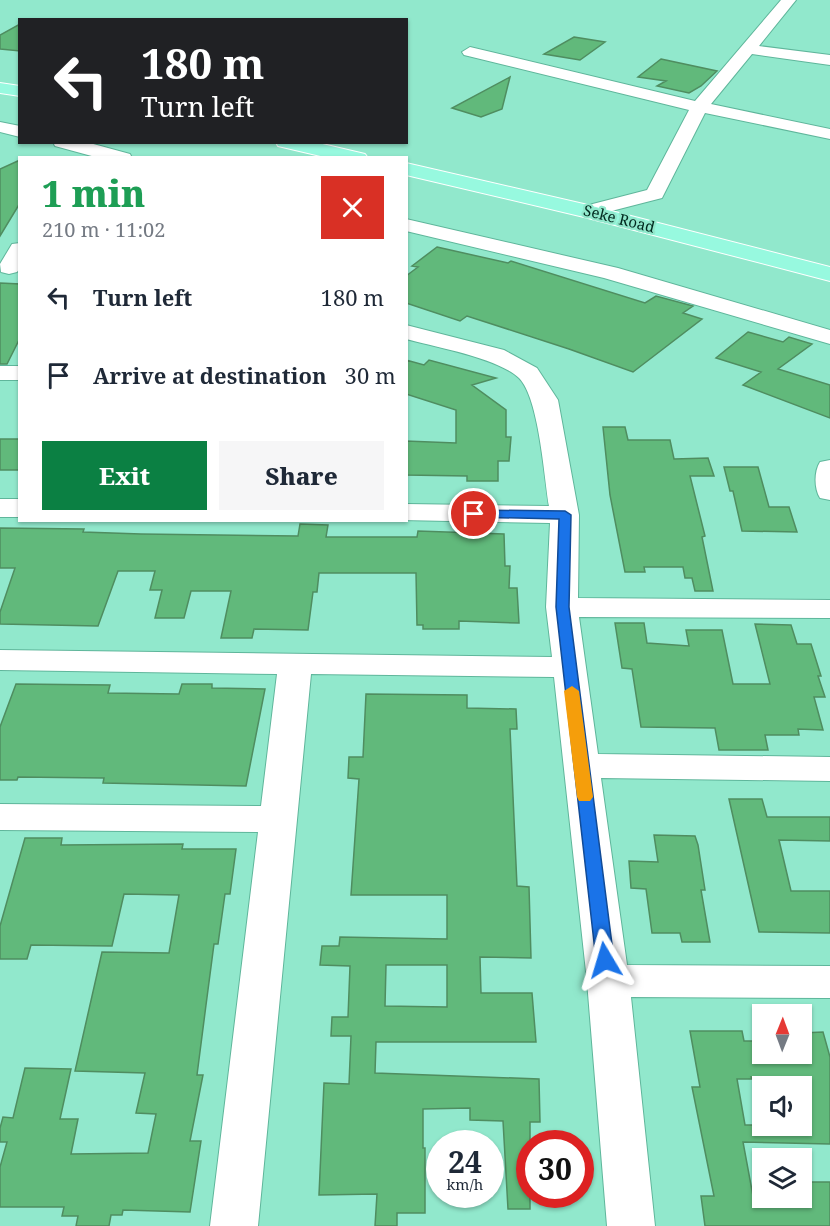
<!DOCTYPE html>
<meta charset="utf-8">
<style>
:root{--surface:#fff;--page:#f6f6f7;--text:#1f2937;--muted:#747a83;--accent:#0b8043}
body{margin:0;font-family:"Noto Serif",serif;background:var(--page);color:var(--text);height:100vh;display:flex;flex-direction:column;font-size:22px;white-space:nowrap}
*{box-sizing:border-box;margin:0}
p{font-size:20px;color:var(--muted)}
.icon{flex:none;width:33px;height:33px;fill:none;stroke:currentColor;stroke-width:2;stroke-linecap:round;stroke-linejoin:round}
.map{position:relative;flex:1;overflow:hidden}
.drawer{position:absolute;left:18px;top:156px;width:390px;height:366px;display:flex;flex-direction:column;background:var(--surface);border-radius:0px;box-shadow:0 2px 4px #0004}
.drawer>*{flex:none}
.hud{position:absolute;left:18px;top:18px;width:390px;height:126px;border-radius:0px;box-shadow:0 2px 4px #0004;background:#202124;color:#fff;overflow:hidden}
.needle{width:39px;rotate:1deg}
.controls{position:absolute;left:752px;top:1004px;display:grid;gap:12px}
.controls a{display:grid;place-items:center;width:60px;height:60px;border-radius:0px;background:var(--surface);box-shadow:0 2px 4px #0004;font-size:30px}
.speed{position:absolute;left:426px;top:1130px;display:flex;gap:12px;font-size:30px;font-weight:700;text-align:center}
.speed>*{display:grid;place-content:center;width:78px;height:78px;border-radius:50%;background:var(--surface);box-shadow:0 2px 4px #0004;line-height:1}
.speed small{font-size:15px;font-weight:400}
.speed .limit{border:9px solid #d22;background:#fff;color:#111}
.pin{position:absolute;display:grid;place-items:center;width:51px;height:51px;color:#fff;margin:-26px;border:3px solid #fff;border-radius:50%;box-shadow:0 2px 6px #0007}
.me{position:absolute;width:66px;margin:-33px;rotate:353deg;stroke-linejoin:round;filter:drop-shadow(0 0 4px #0008)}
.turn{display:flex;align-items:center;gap:21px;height:126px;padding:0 24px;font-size:27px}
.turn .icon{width:78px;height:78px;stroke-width:2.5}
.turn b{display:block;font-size:42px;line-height:51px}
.round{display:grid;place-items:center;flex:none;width:63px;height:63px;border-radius:0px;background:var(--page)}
.headline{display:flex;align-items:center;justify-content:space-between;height:102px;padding:0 24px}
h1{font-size:36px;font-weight:800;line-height:45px;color:#1e9e55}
.primary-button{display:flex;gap:12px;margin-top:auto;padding:12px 24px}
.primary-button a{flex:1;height:69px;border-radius:0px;background:var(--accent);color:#fff;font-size:24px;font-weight:800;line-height:69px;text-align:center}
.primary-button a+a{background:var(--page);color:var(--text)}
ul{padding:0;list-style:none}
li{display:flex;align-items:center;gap:18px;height:78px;padding:0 24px}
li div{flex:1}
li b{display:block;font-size:22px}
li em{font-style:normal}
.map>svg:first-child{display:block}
.building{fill:#61b97b;stroke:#4f8d60;stroke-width:1.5;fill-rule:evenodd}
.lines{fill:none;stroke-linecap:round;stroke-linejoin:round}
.minor-casing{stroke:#5fb69b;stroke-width:2}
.major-casing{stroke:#fff;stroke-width:2}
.minor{fill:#fff;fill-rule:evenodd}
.major{fill:#97f9df;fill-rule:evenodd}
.route{fill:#1a73e8;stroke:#114b97;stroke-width:1.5}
.slow{fill:#f59e0b}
.labels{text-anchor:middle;stroke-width:4.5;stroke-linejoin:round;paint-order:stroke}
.far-street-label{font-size:15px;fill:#01281e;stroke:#91e8cc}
</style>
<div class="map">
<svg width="830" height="1226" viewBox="0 0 830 1226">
<rect width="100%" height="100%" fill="#91e8cc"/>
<path class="building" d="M20,24V51L0,49V35Z
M574,37L605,42L580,60L544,54Z
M661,59L717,71L701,86L689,93L657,86L666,81L638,77Z
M510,77L502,109L481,117L452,108Z
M20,160V203L0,236V169Z
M437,247L508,263L511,261L645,303L656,296L693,306L683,313L702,319L633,372L569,349L467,316L460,321L406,303V276L418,267L412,266Z
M0,283L20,284V338L7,364H0Z
M748,332L783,342L789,337L812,344L778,369L830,385V418L743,385L761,372L716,358Z
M406,360L424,365L429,360L496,378L472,385L506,410V437H511L509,461H498V481H467V476L406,475V441L456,443V410L406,394Z
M603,427H625L628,440H670L674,459L708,458L714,476H690L705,536L702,537L713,591H695L692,578H685L683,567H644L645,572H625L610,495Z
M0,439H20V470H0Z
M724,467H758L769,507H789L797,532L742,531L733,491H730Z
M300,524L328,525L326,537H417L418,531L504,534L505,566H510L509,588H517L519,623L459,621V629H423V625H417L416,573H319L317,592H313L308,630L254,629L252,638H221L231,591H191L184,618H155L162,590H150L155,571H118L98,626L0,624V612L15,568H0V528L84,529L83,532L141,534L298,536Z
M615,623H644L647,643L689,646L686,630H722L733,684H770L755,624L791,625L797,644H811L821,676H818L825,697H814L823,730L798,729L799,735H765L768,750H719L715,728L641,727L632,669L622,668Z
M16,684L110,685L108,693L179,694L182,684H212V688L265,689L246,786L103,783L104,778L18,777L17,780H0V727Z
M366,694L467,695V708L516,709L517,729H510L517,886L529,887L531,958L480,957L481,993H532L536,1042H376L375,1073L539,1079L540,1122H530V1209H508L503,1121L470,1120V1108L423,1109V1148H425V1213H397V1226H375L377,1194L319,1195L324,1083L349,1084L351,1036H331L332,1017H348L350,966L320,965L322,946H339L340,937L447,939V895H351L359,779L348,778L349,757H363ZM386,965H447V1007L385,1006Z
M729,799H762L767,817H830V841L779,840L791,891H830V933L759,932Z
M654,835L695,836L698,845L705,890H701L710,942H682L680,933H652L646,889L631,888L629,861L658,862Z
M25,838H62L61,845L183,844L182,849H236L230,894H225L218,944H214L206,1005L197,1075H203L190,1141H201L190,1212L123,1210L122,1215H111L109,1226H76L78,1216H62L64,1207H0V1167L7,1142H0V1128L3,1117L13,1118L25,1068L71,1069L60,1119H78L71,1154L148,1153L156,1114L136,1113L145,1073L75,1071L102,952L169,953L179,895L124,894L112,946L31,945L27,959H0V926Z
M690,1031H742L744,1041H762V1053H801V1033L823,1032L830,1057V1144L743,1142L753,1196L801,1197V1182H830V1226H705L701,1196H714L692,1087H700ZM751,1077H801V1125H745L737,1079H752Z"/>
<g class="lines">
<defs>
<path id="minor" d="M781,0H796L759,46L830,55V65L752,54L711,104L830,129V139L705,113L662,198L588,217L581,215L578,211L581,207L647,190L689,110L464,55L462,52L470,47L695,101Z
M0,122L20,126V137L0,132Z
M53,142H86L130,154L132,158H99L55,146Z
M406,219L618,268L830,330V344L604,278L406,231Z
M20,243V268L17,272L9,274L1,272L0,264L12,244Z
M406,325L504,350L537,368L558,400L579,515L578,598L830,600V618L579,617L598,754L830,757V781L601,778L627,965L830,966V998L631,997L655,1226H607L587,981L554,677L311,674L258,1226H210L258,832L0,830V804L261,806L277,674L0,670V650L552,657L546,607L550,523L401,520H406V504L549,506C544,476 539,398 519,378C498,358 435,347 406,339Z
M0,366H20V380H0Z
M830,460V500L820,498C814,489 814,471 820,462Z
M0,499H20V517H0Z"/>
<path id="major" d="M0,83L20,86V96L0,93Z
M276,142H314L365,154L368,158H329L278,146Z
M406,163L588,205L830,267V281L584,217L406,175Z"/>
</defs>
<use href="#minor" class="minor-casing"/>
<use href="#major" class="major-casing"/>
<use href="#minor" class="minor"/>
<use href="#major" class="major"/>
</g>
<path class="route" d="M474,510L565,511L571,515L569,607L614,960L611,964L605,966L599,964L596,960L556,607L559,519L470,517L468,514Z"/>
<path class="slow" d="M572,686L579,691L593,797L590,801H579L577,797L564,691Z"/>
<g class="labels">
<g class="far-street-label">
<text transform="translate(619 219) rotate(14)" y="5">Seke Road</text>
</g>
</g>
</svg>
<div class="controls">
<a><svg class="needle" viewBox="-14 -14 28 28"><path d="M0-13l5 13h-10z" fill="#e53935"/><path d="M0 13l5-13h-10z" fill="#747a83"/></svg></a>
<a><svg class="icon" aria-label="sound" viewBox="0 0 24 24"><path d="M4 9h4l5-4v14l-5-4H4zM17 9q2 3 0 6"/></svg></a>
<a><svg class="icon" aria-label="layers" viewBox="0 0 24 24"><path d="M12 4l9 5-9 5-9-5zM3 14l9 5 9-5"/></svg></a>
</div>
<div class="speed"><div>24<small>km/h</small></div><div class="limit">30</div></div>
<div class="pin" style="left:474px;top:514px;background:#d93025"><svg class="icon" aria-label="arrive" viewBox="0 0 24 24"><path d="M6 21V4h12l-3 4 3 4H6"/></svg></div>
<svg class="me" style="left:605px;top:960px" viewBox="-20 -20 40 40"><path d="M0-17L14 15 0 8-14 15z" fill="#1a73e8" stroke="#fff" stroke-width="4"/></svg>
<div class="hud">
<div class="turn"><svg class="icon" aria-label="left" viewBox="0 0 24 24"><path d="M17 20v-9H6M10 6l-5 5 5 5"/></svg><div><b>180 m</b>Turn left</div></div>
</div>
<section class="drawer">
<div class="headline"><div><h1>1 min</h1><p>210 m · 11:02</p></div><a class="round" style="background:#d93025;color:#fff"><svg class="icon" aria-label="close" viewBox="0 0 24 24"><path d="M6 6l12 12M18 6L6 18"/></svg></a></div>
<ul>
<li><svg class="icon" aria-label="left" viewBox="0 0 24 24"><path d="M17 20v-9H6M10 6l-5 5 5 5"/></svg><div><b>Turn left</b></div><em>180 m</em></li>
<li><svg class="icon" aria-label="arrive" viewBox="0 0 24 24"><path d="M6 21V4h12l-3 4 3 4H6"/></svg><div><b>Arrive at destination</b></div><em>30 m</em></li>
</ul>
<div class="primary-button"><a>Exit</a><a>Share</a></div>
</section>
</div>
